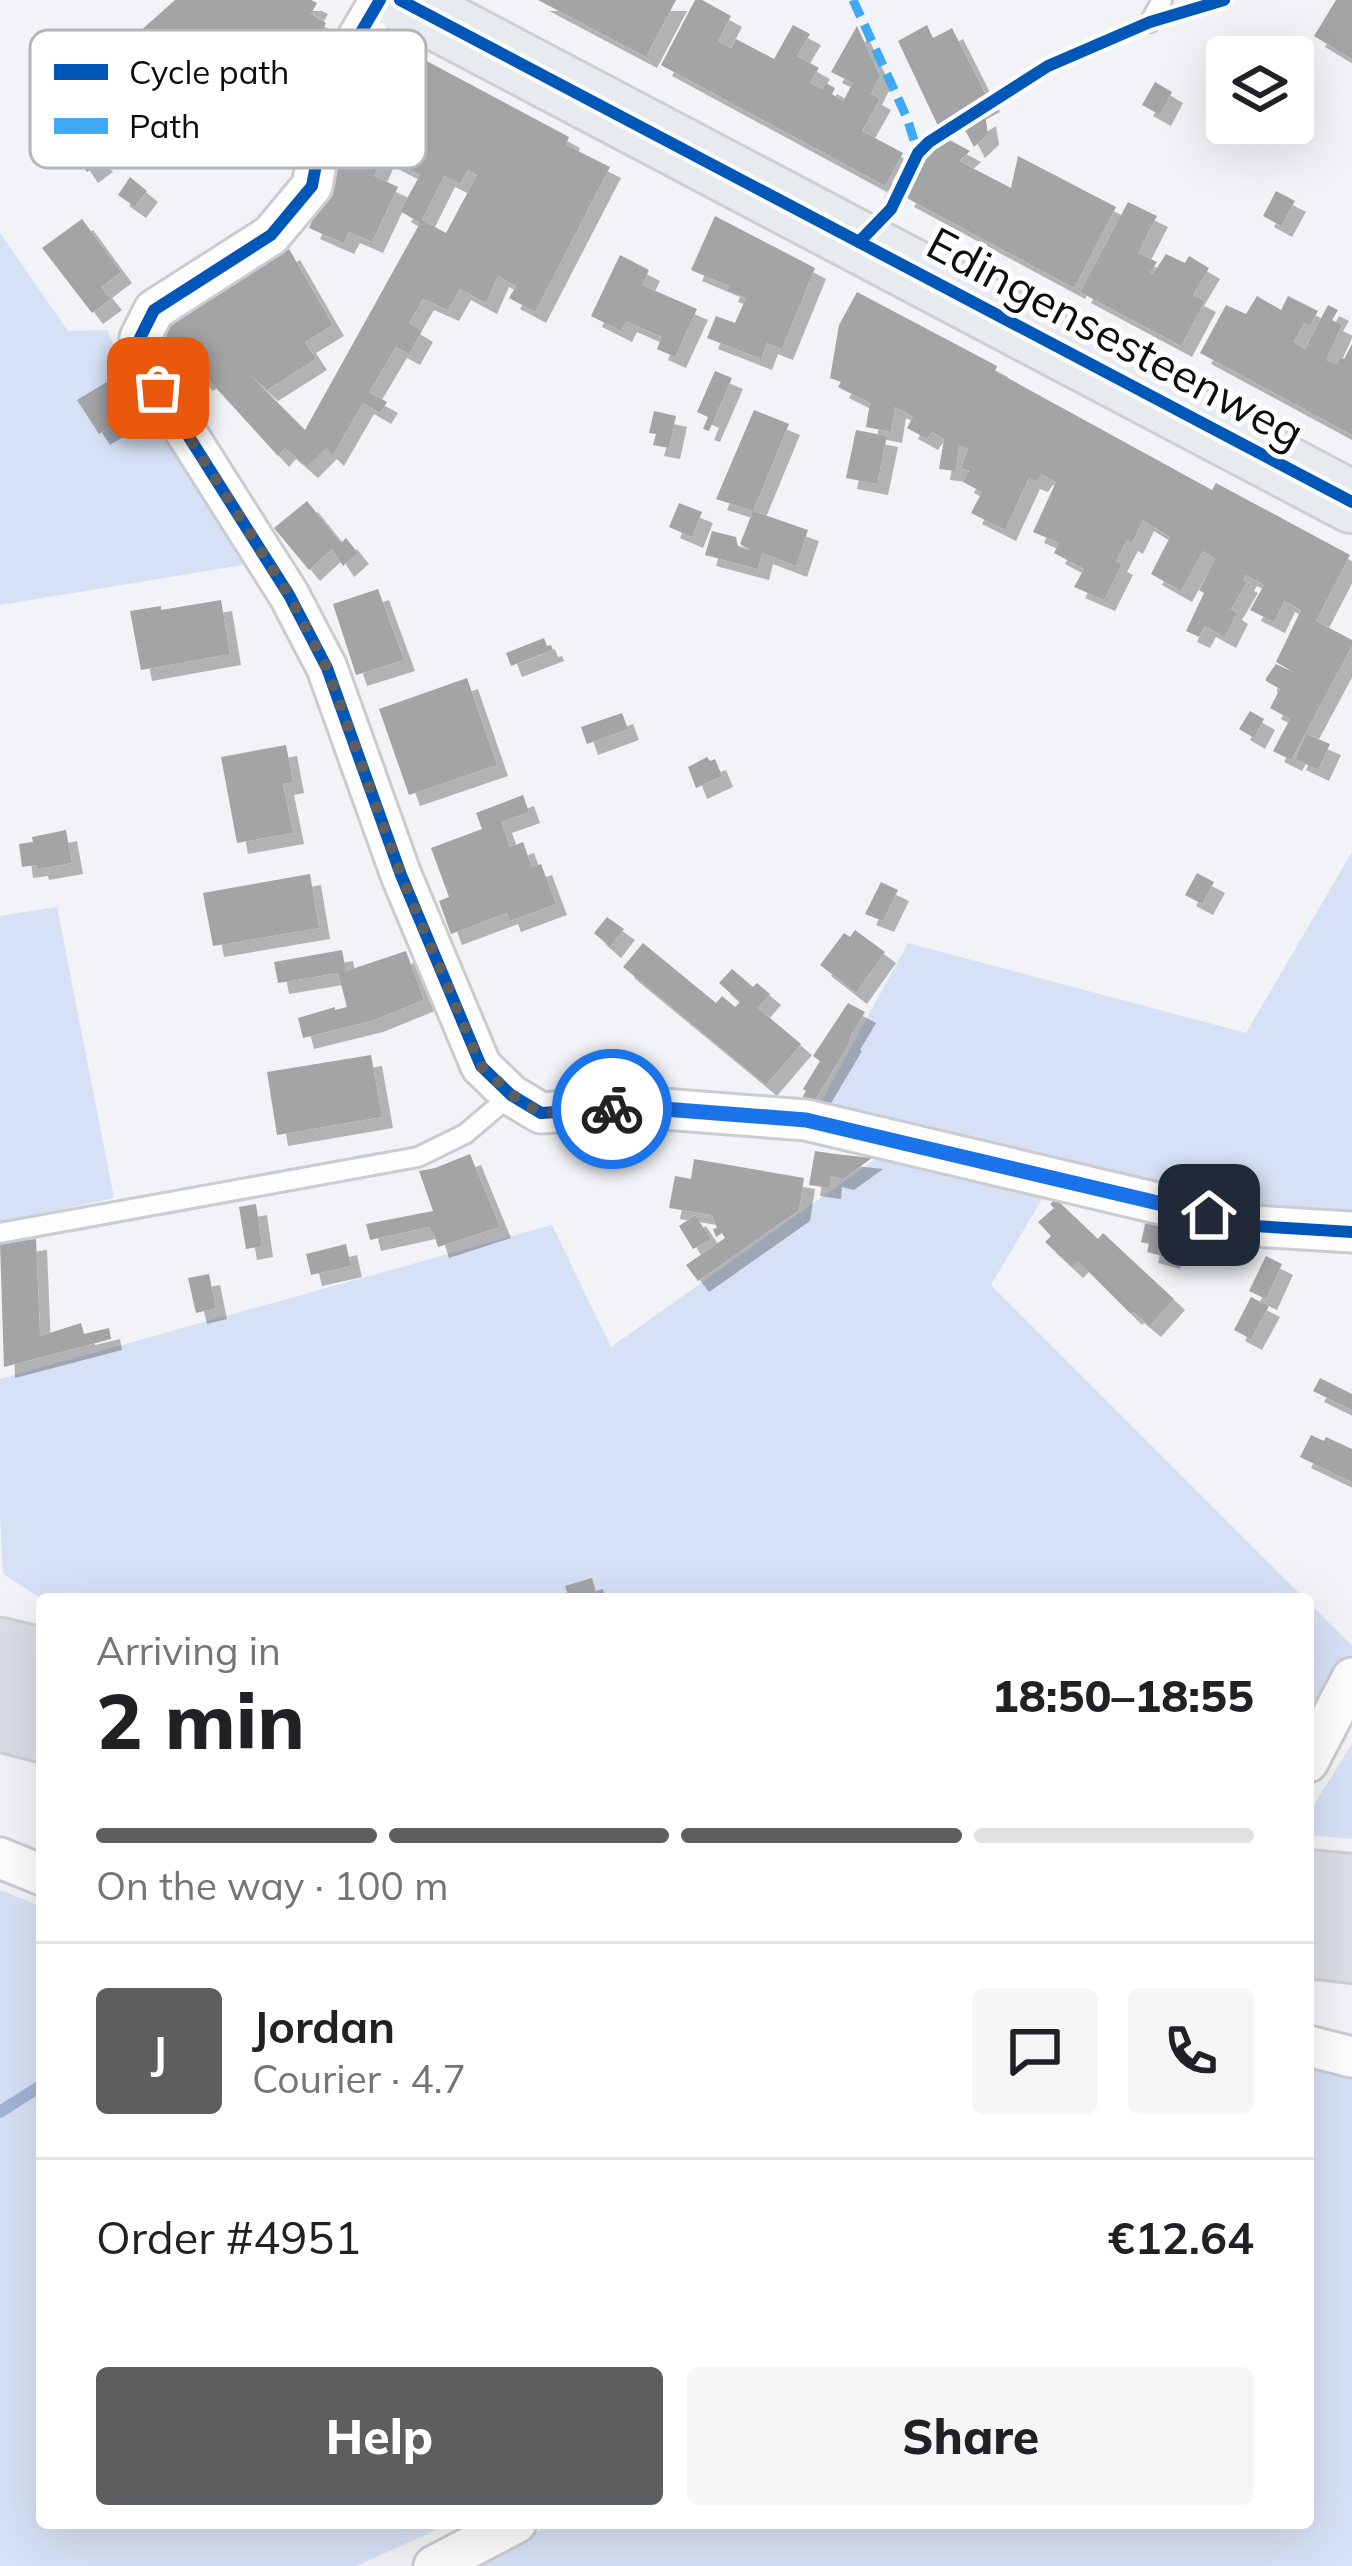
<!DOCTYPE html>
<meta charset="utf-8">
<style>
body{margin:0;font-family:Mulish,sans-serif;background:#f6f6f6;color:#202124;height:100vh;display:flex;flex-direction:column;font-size:45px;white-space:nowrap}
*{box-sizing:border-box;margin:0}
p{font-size:39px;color:#757577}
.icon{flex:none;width:66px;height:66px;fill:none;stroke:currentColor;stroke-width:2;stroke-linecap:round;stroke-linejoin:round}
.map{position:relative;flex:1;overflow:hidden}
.drawer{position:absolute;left:36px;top:1593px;width:1278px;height:936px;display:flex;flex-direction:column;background:#fff;border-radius:12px;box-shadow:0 12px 48px #0002}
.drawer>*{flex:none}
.controls{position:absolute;left:1206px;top:36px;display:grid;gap:24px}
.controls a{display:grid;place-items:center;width:108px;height:108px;border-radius:12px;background:#fff;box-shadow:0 12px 48px #0002;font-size:60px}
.pin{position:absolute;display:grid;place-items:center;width:102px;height:102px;color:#fff;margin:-51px;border-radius:24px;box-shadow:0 6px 18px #0006}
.courier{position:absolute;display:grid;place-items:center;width:120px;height:120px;margin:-60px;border:9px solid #1a73e8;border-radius:50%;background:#fff;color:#222;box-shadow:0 3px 15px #0007}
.head em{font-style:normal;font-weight:800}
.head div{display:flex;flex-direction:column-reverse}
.head{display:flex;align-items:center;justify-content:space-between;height:204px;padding:0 60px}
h1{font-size:78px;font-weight:800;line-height:90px}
.bar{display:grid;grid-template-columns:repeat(4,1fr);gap:18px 12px;align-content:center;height:144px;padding:0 60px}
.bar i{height:15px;border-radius:9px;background:#e0e0e0}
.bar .current{background:#5d5e60}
.bar p{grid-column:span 4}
.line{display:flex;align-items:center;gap:30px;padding:0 60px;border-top:3px solid #e0e0e0}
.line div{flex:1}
.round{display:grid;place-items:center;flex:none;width:126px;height:126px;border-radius:12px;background:#f6f6f6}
.button{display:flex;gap:24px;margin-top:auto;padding:24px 60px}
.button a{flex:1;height:138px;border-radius:12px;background:#5d5e60;color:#fff;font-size:48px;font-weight:800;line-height:138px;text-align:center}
.button a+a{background:#f6f6f6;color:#202124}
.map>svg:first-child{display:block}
.green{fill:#d7e1f5}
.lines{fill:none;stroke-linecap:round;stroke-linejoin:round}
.stream{stroke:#a1b3d4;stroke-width:12}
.building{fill:#a3a4a6;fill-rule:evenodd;filter:url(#shadow)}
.lane-casing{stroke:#cbcccf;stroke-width:24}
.street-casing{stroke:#cbcccf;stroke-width:45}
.primary-casing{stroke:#cfcfd1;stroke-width:66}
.highway-casing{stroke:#cfcfd1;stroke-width:72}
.path{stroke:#d8d9d9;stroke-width:8;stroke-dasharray:9 9;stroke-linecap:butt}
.lane{stroke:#fdfdfe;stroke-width:18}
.street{stroke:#fdfdfe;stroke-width:39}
.primary{stroke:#e7eaef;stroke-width:60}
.highway{stroke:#d9dee6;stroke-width:66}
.quiet{stroke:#3fa9f5;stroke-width:9;stroke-dasharray:18 9;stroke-linecap:butt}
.cycleway-casing{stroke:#fff;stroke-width:20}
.cycleway{stroke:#0057b8;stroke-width:12}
.done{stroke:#5d5e60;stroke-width:12;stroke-dasharray:0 21.6}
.route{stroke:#1a73e8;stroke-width:15}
.labels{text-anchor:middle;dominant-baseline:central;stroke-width:10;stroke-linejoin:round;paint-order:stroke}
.street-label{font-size:45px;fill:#0d0d0f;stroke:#fff}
.key{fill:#fff;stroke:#b6b6b7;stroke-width:3}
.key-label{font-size:33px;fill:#0d0d0f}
</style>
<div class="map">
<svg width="1352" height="2566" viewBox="0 0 1352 2566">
<defs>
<filter id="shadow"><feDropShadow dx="11" dy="11" stdDeviation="0" flood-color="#0004"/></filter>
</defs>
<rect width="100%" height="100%" fill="#f1f3f6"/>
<g class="green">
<polygon points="0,233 68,331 107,330 119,356 175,442 243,565 0,605"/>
<polygon points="1352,852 1352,1211 1189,1200 820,1104 908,943 1246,1033"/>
<polygon points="57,907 114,1198 0,1223 0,916"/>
<polygon points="877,1158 1048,1189 991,1285 1305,1599 42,1599 3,1574 0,1515 0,1379 552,1225 611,1347"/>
<polygon points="1308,1602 1352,1645 1352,1655 1308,1721"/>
<polygon points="1352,1744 1352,1839 1308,1835 1308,1814"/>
<polygon points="0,1890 42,1907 42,2523 431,2523 434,2531 356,2566 0,2566"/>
<polygon points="1308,2064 1352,2075 1352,2566 475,2566 553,2523 1308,2523"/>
</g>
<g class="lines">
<polyline class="stream" points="0,2112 42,2085"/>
</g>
<g class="building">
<polygon points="175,0 311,0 317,3 311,14 326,23 321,33 332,39 309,81 319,86 295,131 264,114 279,89 245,71 236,83 201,64 197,69 177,49 155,68 132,47 142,38 138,33"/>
<polygon points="538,0 676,0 646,57"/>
<polygon points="695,0 702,0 731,16 718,41 731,48 736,39 774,59 793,25 810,34 797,56 819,68 810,83 822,89 826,83 835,88 832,94 843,101 853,83 831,72 857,26 880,76 871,94 880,99 862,131 903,153 885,186 661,65"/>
<polygon points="1336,0 1352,0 1352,59 1314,36"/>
<polygon points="927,25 933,38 952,28 989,101 939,128 898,41"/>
<path d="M378 35 569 137 566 145 610 167 535 312 509 298 516 286 498 276 486 303 460 289 448 310 423 299 409 323 422 331 409 354 396 347 369 392 387 402 380 413 363 403 333 455 326 448 307 467 285 448 278 456 206 377 202 380 166 341 167 329 187 309 289 249 333 325 305 342 316 359 267 390 250 375 305 430 420 223 400 211 420 175 383 156 374 176 398 187 372 242 349 232 343 243 309 228 349 136 347 95ZM468 170 477 175 446 233 422 220 444 176 460 184Z"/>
<polygon points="1263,36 1276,42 1268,57 1253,57"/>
<polygon points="1155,82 1172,92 1160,115 1142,105"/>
<polygon points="985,115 988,134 974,147 964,128"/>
<polygon points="944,137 970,151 959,161 1011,188 1018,156 1116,207 1074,288 903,196 930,145"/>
<polygon points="78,138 89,153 93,150 102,161 87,172 69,145"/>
<polygon points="130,177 147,191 135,207 118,195"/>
<polygon points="1276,191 1295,201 1281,226 1263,216"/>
<polygon points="1128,202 1157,216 1138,253 1157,262 1150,273 1153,274 1166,254 1185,263 1189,256 1209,268 1193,295 1205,301 1181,346 1080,292"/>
<polygon points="715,216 815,268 782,349 767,343 761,359 707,338 716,316 735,323 746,298 727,291 729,286 691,270"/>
<polygon points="82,219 121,272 101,287 111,299 92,313 42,248"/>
<polygon points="620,255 649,270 642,285 697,309 675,357 657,349 662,337 626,321 621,331 591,316"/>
<polygon points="857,292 997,366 995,371 1212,490 1216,483 1350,555 1316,621 1352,640 1352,646 1291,760 1273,751 1290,719 1270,708 1280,689 1266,681 1266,678 1276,664 1295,673 1276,662 1301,610 1284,601 1274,622 1250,610 1264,585 1246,575 1243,580 1247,582 1231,609 1237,613 1225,637 1205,626 1199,637 1186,631 1204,593 1199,590 1215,559 1203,551 1181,591 1151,574 1170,537 1143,520 1132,543 1127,540 1116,561 1122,564 1104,600 1074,587 1084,569 1054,553 1059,543 1033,532 1056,482 1042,474 1037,481 1029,478 1005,530 971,513 982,492 963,482 969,471 961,468 968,449 959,445 956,471 939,469 944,439 932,432 927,439 907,428 913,417 895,407 891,432 866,427 870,403 838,387 841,382 830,378 839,325"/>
<polygon points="1257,296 1281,310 1288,296 1318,311 1310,326 1304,323 1294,342 1305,349 1328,305 1338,310 1332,320 1342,325 1326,360 1337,364 1340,357 1344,359 1352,344 1352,435 1200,353 1226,305 1246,314"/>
<polygon points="715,371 732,378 709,431 703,429 708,417 697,412"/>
<polygon points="112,379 133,413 99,434 77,400"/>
<polygon points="754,410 789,424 753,511 808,530 796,566 762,553 758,569 705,555 712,531 736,537 738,547 750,550 740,544 753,511 716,499"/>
<polygon points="654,411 676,416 669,448 653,445 656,434 649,433"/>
<polygon points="856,430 887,436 877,484 846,478"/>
<polygon points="307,501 341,543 346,538 358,553 343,566 332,549 309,570 274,528"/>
<polygon points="679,503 702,512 692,537 669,527"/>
<polygon points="378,589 404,660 356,675 333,604"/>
<polygon points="221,600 230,654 141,670 130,611 161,606 161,610"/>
<polygon points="544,638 547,646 551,645 553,650 511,666 506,653"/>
<polygon points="467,678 497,765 409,795 379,709"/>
<polygon points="1250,711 1264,719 1254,738 1239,729"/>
<polygon points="622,713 628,729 587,744 581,727"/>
<polygon points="1306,734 1330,744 1318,770 1295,759"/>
<polygon points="286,745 293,782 283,784 293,833 237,843 221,757"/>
<polygon points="707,757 710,761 715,759 722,776 696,788 688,767"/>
<polygon points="523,795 529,812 501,822 510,847 523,842 532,867 541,864 556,904 510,921 507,913 451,934 439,901 449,897 431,848 482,829 476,813"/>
<polygon points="66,830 72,863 38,869 37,865 22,867 19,844 33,842 32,837"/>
<polygon points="1197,873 1214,882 1202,904 1185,895"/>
<polygon points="310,874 319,928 213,946 203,893"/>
<polygon points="881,882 898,890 883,921 865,914"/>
<polygon points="607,917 624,929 610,947 594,933"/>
<polygon points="855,930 885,952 856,993 820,965 844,933 850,937"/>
<polygon points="643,943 716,1003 722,996 735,1007 740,1002 719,983 732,969 753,987 757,983 770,994 758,1008 801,1044 766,1085 623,967"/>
<polygon points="342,950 346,971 406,951 424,1000 372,1021 303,1038 298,1018 335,1007 335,1010 347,1007 338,973 278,983 274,962"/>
<polygon points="848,1003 865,1012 849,1039 851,1040 813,1104 802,1098 806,1091 803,1089 820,1061 813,1056"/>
<polygon points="371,1055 382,1117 277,1135 267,1072"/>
<polygon points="815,1151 835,1154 872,1158 843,1179 831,1176 830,1188 809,1185"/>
<polygon points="470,1154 500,1227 438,1247 433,1231 431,1231 429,1227 370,1240 366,1224 433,1211 419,1171 435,1168"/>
<polygon points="694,1159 804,1178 799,1210 698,1281 686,1265 725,1238 722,1233 716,1237 713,1229 717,1228 712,1215 669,1208 675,1176 691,1179"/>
<polygon points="1056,1199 1098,1239 1103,1233 1174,1299 1150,1326 1133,1312 1131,1314 1078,1261 1072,1267 1045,1242 1051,1236 1038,1222 1054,1208 1050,1204"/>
<polygon points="256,1204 262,1246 246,1249 239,1207"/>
<polygon points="695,1215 711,1239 693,1249 679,1226"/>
<polygon points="1146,1220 1176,1227 1169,1258 1147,1252 1149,1244 1141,1242"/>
<polygon points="36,1239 40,1336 81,1323 84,1334 109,1328 111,1339 4,1367 0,1243"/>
<polygon points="346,1244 351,1266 311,1275 306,1254"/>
<polygon points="1266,1256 1282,1264 1266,1299 1249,1291"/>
<polygon points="209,1274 216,1308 196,1313 188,1278"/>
<polygon points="1251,1297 1269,1306 1251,1339 1234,1330"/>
<polygon points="1320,1378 1352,1394 1352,1410 1313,1391"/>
<polygon points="1311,1435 1324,1441 1326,1437 1352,1449 1352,1482 1300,1457"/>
<polygon points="592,1578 598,1599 569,1599 565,1586"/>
</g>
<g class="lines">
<g class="lane-casing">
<g id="lane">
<polyline points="1150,22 1162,0"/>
<polyline points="0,1233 418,1157 465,1134 511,1095"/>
</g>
</g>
<g class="street-casing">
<g id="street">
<polyline points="380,0 357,39 326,111 312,186 271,235 154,310 140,338 158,388 289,595 327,668 401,875 481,1066 511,1095 541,1113 637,1107 806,1120 1254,1226 1352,1232"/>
<polyline points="1308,1762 1352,1678"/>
<polyline points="0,1858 42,1875"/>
<polyline points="1308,2046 1352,2057"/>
<polyline points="434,2566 516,2523"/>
</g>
</g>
<g class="primary-casing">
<polyline id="primary" points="400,0 1352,502"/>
</g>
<g class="highway-casing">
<g id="highway">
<polyline points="0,1652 42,1662"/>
<polyline points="0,1717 42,1728"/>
<polyline points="1308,1884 1352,1888"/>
<polyline points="1308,1944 1352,1949"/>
</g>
</g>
<polyline class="path" points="887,200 910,156 918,153"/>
<use href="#lane" class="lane"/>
<use href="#street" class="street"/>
<use href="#primary" class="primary"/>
<use href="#highway" class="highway"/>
<polyline class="quiet" points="853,0 907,118 918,153"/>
<g class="cycleway-casing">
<g id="cycleway">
<polyline points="380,0 357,39 326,111 312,186 271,235 154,310 140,338 158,388 289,595 327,668 401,875 481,1066 511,1095 541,1113 637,1107 806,1120 1254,1226 1352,1232"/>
<polyline points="400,0 1352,502"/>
<polyline points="859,242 891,209 918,153 929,142 1048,66 1150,22 1224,0"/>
</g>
</g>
<use href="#cycleway" class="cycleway"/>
</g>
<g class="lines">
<polyline class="done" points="158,388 289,595 327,668 401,875 481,1066 512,1095 541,1113 612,1109"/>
<polyline class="route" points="612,1109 638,1107 806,1120 1209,1215"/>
</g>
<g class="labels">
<g class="street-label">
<text transform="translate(1116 337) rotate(28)">Edingensesteenweg</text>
</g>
</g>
<rect x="30" y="30" width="396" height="138" rx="18" class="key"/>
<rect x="54" y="64" width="54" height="16" fill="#0057b8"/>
<rect x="54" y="118" width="54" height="16" fill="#3fa9f5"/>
<g class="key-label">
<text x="129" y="84">Cycle path</text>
<text x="129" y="138">Path</text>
</g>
</svg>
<div class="controls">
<a><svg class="icon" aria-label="layers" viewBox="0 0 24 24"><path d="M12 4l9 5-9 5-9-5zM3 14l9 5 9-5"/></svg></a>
</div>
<div class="pin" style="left:158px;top:388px;background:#ea580c"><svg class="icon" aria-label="bag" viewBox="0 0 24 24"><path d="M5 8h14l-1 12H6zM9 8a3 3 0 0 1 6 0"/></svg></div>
<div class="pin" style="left:1209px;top:1215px;background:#1f2937"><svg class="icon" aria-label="home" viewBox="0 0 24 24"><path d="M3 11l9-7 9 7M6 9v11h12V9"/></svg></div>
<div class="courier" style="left:612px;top:1109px"><svg class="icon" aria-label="bike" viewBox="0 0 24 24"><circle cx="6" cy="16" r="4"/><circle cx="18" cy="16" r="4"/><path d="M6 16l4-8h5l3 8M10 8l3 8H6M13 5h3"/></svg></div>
<section class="drawer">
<div class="head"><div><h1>2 min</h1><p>Arriving in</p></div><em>18:50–18:55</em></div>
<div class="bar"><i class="current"></i><i class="current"></i><i class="current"></i><i></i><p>On the way · 100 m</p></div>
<div class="line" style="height:216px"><b class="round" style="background:#5d5e60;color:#fff">J</b><div><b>Jordan</b><p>Courier · 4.7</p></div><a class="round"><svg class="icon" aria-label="chat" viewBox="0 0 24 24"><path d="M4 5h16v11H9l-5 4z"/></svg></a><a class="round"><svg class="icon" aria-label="phone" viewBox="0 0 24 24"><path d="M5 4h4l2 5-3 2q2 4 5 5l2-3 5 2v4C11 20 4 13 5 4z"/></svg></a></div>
<div class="line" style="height:156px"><div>Order #4951</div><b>€12.64</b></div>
<div class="button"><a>Help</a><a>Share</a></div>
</section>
</div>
